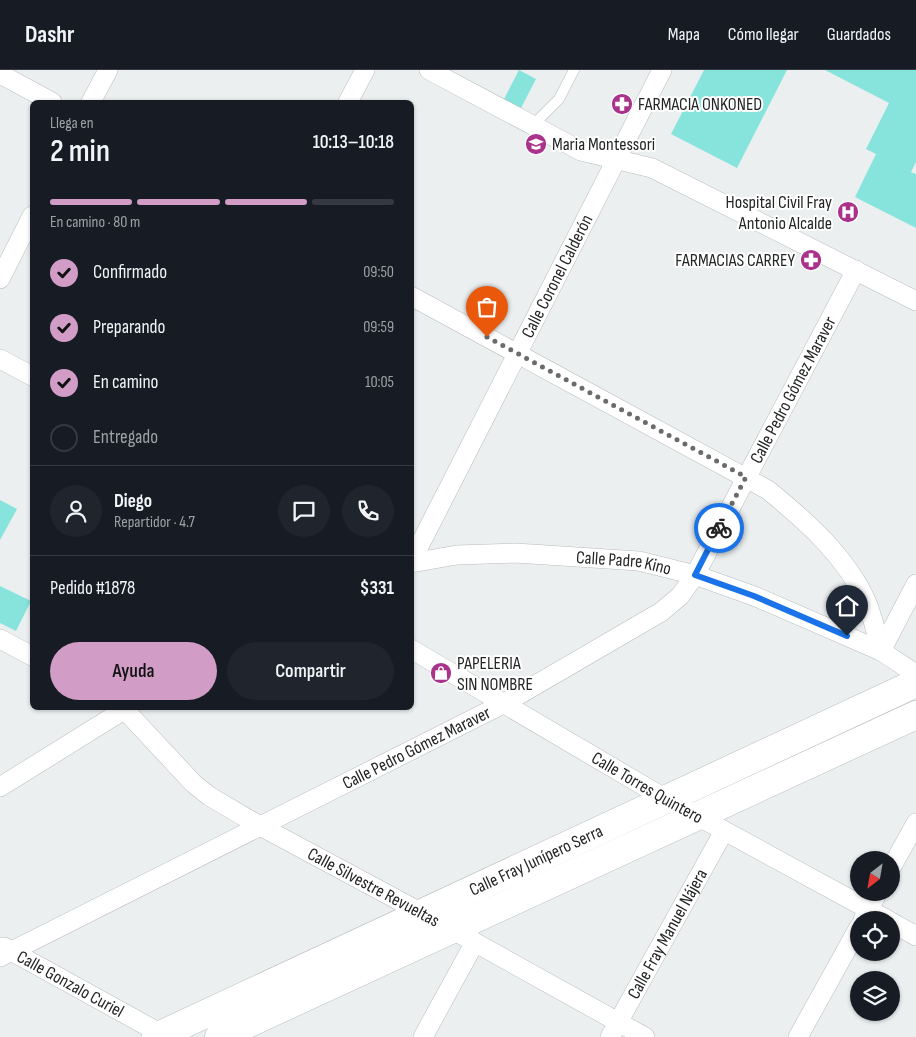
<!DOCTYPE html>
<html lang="es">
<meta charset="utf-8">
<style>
body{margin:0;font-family:"Sofia Sans Condensed",sans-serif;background:#20242c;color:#f1f3f6;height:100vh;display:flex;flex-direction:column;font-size:19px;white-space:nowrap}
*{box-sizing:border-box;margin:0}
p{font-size:16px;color:#9ea1a6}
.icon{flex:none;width:28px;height:28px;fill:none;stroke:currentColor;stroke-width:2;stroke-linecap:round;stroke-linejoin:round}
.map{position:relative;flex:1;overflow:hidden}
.sheet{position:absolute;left:30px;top:30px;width:384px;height:610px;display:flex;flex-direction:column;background:#171b24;border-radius:8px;box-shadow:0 1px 4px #0004}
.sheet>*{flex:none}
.needle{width:32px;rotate:211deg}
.controls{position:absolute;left:850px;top:781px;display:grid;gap:10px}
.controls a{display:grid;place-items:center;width:50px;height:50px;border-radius:50%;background:#171b24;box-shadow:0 1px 4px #0004;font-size:25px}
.pin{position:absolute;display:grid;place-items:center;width:42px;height:42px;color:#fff;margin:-51px -21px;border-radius:50% 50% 50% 0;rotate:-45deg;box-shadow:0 0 5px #0007}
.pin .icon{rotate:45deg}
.courier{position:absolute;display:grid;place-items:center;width:50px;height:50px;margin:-25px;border:4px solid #1a73e8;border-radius:50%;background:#fff;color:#222;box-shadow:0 1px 6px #0007}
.overview em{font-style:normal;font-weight:600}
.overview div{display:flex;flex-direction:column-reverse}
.overview{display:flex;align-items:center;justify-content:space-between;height:85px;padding:0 20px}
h1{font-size:32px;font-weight:600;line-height:38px}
.bar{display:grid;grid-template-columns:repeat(4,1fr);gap:8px 5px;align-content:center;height:60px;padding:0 20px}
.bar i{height:6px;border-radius:4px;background:#363941}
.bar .current{background:#d19dc6}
.bar p{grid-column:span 4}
.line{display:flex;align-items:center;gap:12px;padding:0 20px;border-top:1px solid #363941}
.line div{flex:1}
.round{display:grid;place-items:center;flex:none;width:52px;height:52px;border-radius:26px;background:#20242c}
ol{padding:0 20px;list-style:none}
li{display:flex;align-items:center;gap:15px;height:55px}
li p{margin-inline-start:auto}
li .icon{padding:5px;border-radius:50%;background:#d19dc6;color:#111;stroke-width:4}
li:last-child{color:#9ea1a6}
li i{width:28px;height:28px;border:2px solid #363941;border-radius:50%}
.button{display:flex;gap:10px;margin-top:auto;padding:10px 20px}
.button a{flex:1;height:58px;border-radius:30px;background:#d19dc6;color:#111;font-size:20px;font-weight:600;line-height:58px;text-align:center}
.button a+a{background:#20242c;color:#f1f3f6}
header{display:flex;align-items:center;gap:30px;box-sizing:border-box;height:70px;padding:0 25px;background:#171b24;border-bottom:1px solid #363941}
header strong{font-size:24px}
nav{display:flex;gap:28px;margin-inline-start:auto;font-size:18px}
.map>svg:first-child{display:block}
.building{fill:#86e4dd}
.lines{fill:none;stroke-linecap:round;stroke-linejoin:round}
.lane-casing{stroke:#b9bdbd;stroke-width:11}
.street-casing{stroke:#b9bdbd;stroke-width:20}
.secondary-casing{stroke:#b9bdbd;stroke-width:29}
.lane{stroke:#fff;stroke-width:10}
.street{stroke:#fff;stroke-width:19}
.secondary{stroke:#fff;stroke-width:28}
.done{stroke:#6a6c6c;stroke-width:5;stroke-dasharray:0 9}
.route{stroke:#1a73e8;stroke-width:6}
.labels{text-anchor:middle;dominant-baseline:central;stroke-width:4;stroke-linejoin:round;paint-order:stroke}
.poi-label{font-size:18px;fill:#242625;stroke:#fff;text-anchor:start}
.street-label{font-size:18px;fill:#242625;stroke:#fff}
</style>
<header>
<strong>Dashr</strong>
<nav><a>Mapa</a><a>Cómo llegar</a><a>Guardados</a></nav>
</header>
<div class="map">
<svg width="916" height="967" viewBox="0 0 916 967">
<rect width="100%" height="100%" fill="#ebefef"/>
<g class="building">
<polygon points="519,0 536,9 520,40 503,31"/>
<polygon points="704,0 787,0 737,98 671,64"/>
<polygon points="825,0 916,0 916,92 911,102 916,104 916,158 855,127 876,84 866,79 889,33"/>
<polygon points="0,430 17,439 0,470"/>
<polygon points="0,516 31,531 16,561 0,553"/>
</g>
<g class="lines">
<g class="lane-casing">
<polyline id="lane" points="535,57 538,50 559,29 574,0"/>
</g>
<g class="street-casing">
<g id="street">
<polyline points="429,0 581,81 652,98 916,231"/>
<polyline points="0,4 52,32"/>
<polyline points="91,32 108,0"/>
<polyline points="348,32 365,0"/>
<polyline points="0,209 32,146"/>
<path d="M411 226 768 420C806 451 847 487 867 533 873 548 877 565 881 581"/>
<polyline points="0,289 32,306"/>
<path id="s1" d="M411 492 662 0"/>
<path id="s2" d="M411 493 457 485 515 483 639 491 695 505 754 526 881 581 916 604"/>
<polyline points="0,569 32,586"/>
<path id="s3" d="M411 579 666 729 888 850"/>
<polyline points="881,581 916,514"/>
<path id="s4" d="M124 639 193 713 209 726 260 756 422 843 645 967"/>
<polyline points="0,717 127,638"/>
<polyline points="891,798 916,753"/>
<polyline points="863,850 878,822"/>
<polyline points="891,852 916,866"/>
<path id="s5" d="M4 877 167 967"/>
<path id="s6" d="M0 887 503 634 661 542 680 526 695 505 856 200"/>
<polyline points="423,967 475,872"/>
<path id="s7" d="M610 967 724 761"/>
<polyline points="798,967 859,857"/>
</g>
</g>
<g class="secondary-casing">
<g id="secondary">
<path id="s8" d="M156 967 916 613"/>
<polyline points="219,967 916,645"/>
</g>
</g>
<use href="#lane" class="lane"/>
<use href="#street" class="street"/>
<use href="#secondary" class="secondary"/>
</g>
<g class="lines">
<polyline class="done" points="487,267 746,407 719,458"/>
<polyline class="route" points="719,458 695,505 754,526 847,566"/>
</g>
<defs>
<g id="pharmacy-disc" transform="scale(1.125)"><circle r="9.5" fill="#a9338b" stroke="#fff"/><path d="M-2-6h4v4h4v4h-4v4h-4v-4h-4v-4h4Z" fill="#fff"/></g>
<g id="school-disc" transform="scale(1.125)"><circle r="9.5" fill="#a9338b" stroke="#fff"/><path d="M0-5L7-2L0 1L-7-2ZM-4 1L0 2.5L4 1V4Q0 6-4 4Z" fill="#fff"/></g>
<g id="hospital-disc" transform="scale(1.125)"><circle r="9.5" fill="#a9338b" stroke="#fff"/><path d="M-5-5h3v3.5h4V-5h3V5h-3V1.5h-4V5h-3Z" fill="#fff"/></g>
<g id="shop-disc" transform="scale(1.125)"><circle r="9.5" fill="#a9338b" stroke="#fff"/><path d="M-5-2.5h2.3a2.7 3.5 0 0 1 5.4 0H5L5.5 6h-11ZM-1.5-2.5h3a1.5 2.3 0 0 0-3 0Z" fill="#fff"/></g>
</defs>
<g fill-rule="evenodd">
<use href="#pharmacy-disc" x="622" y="34"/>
<use href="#school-disc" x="536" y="74"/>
<use href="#hospital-disc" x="848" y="142"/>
<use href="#pharmacy-disc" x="811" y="190"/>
<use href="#shop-disc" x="441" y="603"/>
</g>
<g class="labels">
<g class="poi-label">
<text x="638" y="34">FARMACIA ONKONED</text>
<text x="552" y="74">Maria Montessori</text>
<text x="832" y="132" text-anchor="end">Hospital Civil Fray<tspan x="832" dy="21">Antonio Alcalde</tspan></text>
<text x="795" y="190" text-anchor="end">FARMACIAS CARREY</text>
<text x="457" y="593">PAPELERIA<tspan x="457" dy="21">SIN NOMBRE</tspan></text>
</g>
<g class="street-label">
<text stroke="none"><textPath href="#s1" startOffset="321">Calle Coronel Calderón</textPath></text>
<text stroke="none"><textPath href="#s6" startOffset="1006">Calle Pedro Gómez Maraver</textPath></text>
<text stroke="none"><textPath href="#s2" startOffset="214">Calle Padre Kino</textPath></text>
<text stroke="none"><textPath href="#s6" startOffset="466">Calle Pedro Gómez Maraver</textPath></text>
<text stroke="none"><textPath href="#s3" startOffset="274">Calle Torres Quintero</textPath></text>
<text stroke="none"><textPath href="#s8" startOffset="419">Calle Fray Junípero Serra</textPath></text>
<text stroke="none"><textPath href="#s4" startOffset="310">Calle Silvestre Revueltas</textPath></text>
<text stroke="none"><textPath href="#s7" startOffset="118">Calle Fray Manuel Nájera</textPath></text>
<text stroke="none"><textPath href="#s5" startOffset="76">Calle Gonzalo Curiel</textPath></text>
</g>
</g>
</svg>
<div class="controls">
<a><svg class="needle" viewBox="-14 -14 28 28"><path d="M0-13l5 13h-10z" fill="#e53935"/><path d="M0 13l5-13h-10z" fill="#9ea1a6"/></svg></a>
<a><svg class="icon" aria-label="locate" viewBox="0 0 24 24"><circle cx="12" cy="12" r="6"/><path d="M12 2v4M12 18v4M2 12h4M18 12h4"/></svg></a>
<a><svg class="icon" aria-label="layers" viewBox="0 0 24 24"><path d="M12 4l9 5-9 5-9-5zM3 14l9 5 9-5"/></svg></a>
</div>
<div class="pin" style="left:487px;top:267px;background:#ea580c"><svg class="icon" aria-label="bag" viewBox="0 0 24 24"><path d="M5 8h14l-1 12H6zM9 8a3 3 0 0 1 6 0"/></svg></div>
<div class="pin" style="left:847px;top:566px;background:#1f2937"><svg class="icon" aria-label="home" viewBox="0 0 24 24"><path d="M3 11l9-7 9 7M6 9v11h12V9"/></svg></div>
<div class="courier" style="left:719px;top:458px"><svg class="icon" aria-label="bike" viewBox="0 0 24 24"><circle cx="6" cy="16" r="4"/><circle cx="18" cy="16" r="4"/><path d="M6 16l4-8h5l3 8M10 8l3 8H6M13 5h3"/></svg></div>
<section class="sheet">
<div class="overview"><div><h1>2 min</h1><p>Llega en</p></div><em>10:13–10:18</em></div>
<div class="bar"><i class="current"></i><i class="current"></i><i class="current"></i><i></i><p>En camino · 80 m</p></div>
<ol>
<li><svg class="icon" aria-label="check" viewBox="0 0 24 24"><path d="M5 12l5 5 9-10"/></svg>Confirmado<p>09:50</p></li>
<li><svg class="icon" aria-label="check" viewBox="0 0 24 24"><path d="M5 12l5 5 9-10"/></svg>Preparando<p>09:59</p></li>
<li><svg class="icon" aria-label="check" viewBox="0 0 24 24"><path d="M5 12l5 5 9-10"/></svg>En camino<p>10:05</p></li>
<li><i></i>Entregado</li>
</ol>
<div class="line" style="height:90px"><a class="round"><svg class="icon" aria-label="person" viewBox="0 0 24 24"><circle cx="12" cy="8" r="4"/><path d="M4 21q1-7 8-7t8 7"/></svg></a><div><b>Diego</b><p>Repartidor · 4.7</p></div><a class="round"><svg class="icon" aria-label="chat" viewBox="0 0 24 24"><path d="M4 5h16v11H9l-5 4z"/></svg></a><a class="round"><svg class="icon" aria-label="phone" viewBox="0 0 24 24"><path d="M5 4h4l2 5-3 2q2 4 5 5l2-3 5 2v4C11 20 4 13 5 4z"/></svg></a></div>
<div class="line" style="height:65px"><div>Pedido #1878</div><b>$331</b></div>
<div class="button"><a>Ayuda</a><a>Compartir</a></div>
</section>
</div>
